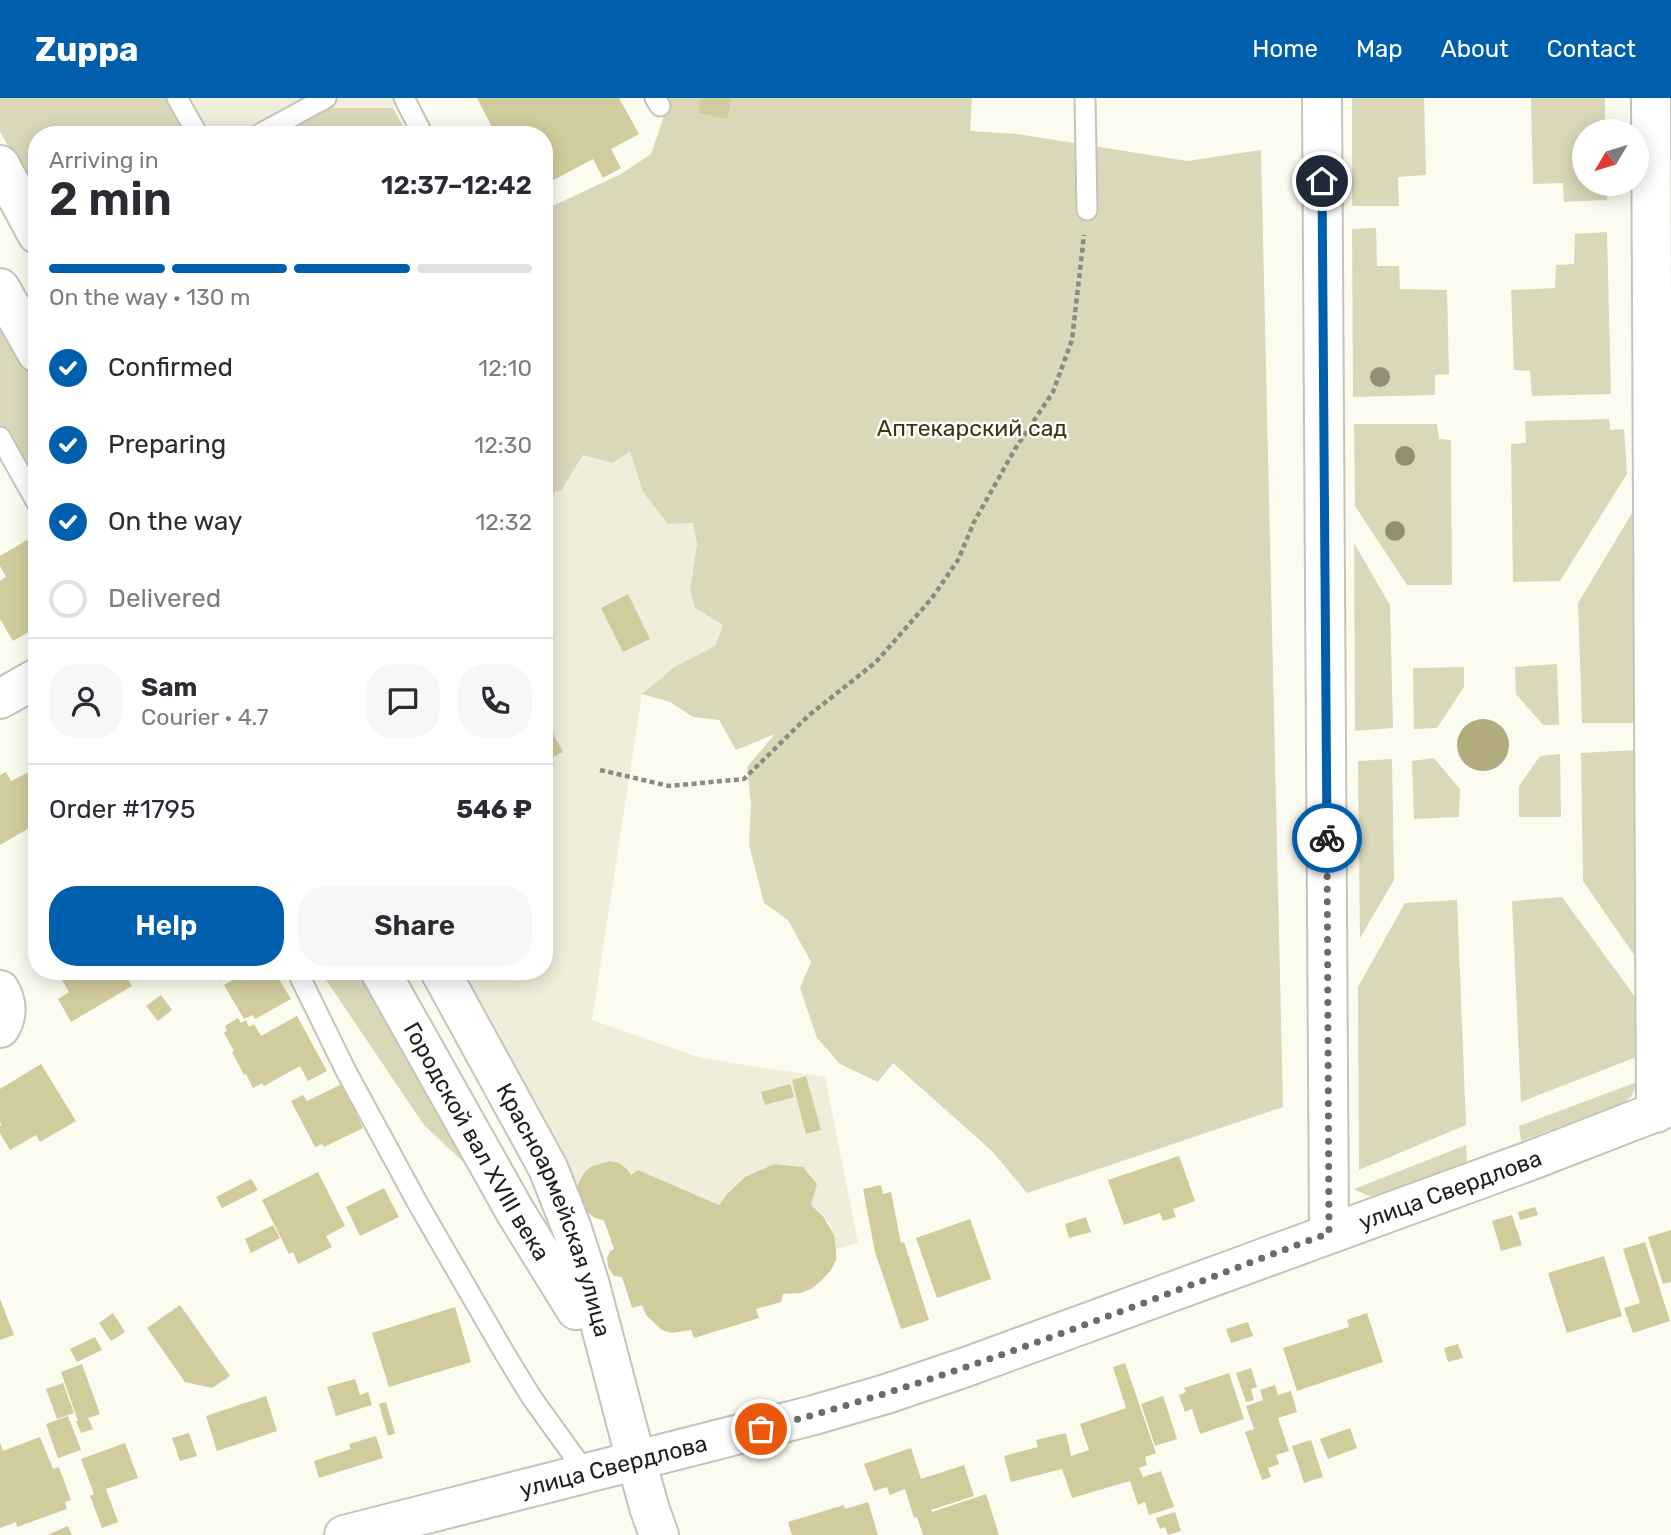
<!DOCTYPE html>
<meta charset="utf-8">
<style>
body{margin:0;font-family:Rubik,sans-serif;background:#f7f7f7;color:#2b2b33;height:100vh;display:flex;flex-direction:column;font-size:26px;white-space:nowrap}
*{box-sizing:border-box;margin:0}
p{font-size:23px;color:#7c7c81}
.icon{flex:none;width:38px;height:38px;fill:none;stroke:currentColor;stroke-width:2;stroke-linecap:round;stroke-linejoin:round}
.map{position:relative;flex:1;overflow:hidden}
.details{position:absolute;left:28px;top:28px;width:525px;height:854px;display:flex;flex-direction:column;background:#fff;border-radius:28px;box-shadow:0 4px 18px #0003}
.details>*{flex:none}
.needle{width:46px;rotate:232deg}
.fabs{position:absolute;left:1572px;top:21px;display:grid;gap:14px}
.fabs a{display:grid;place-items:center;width:77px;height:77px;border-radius:50%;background:#fff;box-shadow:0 4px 18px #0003;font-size:35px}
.pin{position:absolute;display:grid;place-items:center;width:60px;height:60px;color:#fff;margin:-30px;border:4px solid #fff;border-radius:50%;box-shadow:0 2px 7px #0007}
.courier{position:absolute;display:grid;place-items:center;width:70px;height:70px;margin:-35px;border:5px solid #005fac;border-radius:50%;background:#fff;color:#222;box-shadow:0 2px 9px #0007}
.overview em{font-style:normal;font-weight:600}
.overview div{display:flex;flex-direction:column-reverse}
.overview{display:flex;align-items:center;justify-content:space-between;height:119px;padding:0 21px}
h1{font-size:46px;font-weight:600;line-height:52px}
.bar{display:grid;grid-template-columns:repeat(4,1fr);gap:10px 7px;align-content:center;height:84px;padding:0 21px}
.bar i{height:9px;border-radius:5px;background:#e1e1e2}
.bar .active{background:#005fac}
.bar p{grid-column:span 4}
.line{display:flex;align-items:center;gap:18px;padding:0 21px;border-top:2px solid #e1e1e2}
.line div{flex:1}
.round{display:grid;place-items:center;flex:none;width:74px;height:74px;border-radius:28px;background:#f7f7f7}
ol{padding:0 21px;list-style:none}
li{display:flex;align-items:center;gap:21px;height:77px}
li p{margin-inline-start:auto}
li .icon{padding:7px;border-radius:50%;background:#005fac;color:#fff;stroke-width:4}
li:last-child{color:#7c7c81}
li i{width:38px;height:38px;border:4px solid #e1e1e2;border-radius:50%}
.button{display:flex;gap:14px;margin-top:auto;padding:14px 21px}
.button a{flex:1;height:80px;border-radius:28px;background:#005fac;color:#fff;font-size:28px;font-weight:600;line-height:80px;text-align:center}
.button a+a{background:#f7f7f7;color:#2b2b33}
header{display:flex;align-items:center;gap:42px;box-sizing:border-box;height:98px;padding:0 35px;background:#005fac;color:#fff}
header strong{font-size:33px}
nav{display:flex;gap:38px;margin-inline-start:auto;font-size:24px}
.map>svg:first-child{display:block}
.built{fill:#f0eedb}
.green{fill:#dbd8ba}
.water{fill:#b1ab7e}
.building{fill:#d1cc9d}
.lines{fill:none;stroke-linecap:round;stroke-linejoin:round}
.lane-casing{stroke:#c5c4b9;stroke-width:23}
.street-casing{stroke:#c5c4b9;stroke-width:42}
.path{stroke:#8c8b83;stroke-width:4.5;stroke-dasharray:5 3.5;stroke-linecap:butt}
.lane{stroke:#fff;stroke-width:19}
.street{stroke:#fff;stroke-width:38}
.tree{fill:#918e74}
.done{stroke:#6c6c65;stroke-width:7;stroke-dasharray:0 12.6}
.route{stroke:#005fac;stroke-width:9}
.labels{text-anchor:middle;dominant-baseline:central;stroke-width:5;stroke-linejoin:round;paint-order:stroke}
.park-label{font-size:23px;fill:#3a3510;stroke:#fff}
.street-label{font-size:23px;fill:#1f1f1b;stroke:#fff}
</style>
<header>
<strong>Zuppa</strong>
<nav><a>Home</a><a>Map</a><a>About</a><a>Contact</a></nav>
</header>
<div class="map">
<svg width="1671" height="1437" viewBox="0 0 1671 1437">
<rect width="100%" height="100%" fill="#fcfbef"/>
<g class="built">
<polygon points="0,0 394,0 393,10 408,37 37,37 0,33"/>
<polygon points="630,354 643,394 693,425 697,446 690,494 695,510 724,527 715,548 674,569 642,596 592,922 701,960 825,979 858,1145 836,1151 834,1137 829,1125 823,1117 811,1107 817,1086 803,1069 774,1066 745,1079 728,1095 719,1107 638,1072 631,1077 627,1071 619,1065 609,1063 590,1069 584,1076 578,1086 572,1079 463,873 544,873 544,395 561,393 583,357 612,365"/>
</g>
<g class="green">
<polygon points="0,0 166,0 177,15 181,37 37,37 37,100 29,89 0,33"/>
<polygon points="659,0 972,0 970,33 1018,36 1187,63 1261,52 1283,1009 1027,1095 992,1053 893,965 878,984 840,966 817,940 800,890 811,864 788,822 764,805 749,747 751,707 747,669 775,636 736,652 719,622 693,619 670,604 642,596 674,569 715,548 723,527 695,510 690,493 697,446 693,425 668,426 643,394 630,354 612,365 583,357 561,393 544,395 544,309 547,306 544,305 544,112 621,76 651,56 665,15"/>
<polygon points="1352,0 1424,0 1426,77 1398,79 1399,108 1352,108"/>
<polygon points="1531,0 1605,0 1605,33 1584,33 1584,86 1606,86 1607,102 1564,104 1563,85 1533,86"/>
<polygon points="330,10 393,10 408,37 284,37"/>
<polygon points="1376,130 1377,168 1399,168 1400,191 1447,192 1449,276 1435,277 1435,297 1353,299 1352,131"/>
<polygon points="1607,134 1611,296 1532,298 1530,273 1514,272 1511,192 1555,190 1556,167 1574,166 1575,136"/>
<polygon points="0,223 37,289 37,393 0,327"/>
<polygon points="1609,321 1610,332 1624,331 1627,376 1560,483 1513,484 1511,346 1526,345 1525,323"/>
<polygon points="1354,326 1437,326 1439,341 1451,342 1452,487 1407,487 1355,408"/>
<polygon points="1632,415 1636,625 1582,625 1578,505"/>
<polygon points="1354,445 1390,507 1393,630 1355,633"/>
<polygon points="1557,566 1559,627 1543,627 1516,596 1515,569"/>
<polygon points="1464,569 1464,589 1437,630 1414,631 1413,570"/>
<polygon points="1634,652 1637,861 1583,783 1581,655"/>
<polygon points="1560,656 1561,719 1519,719 1519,688 1540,658"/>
<polygon points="1434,660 1460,691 1459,719 1414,721 1412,663"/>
<polygon points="1392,661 1394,782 1360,840 1358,663"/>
<polygon points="1562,799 1639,904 1639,958 1521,1004 1512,803"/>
<polygon points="1457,802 1466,1027 1359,1072 1358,889 1405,805"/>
<polygon points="320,873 362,873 474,1074 424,1027"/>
<polygon points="1637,984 1632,998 1623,1005 1521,1043 1519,1028"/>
<polygon points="1466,1047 1467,1064 1378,1099 1366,1097 1354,1091"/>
</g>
<circle class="water" cx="1483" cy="647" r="26"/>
<g class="building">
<polygon points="477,0 619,0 639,36 611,51 621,70 603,80 593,61 544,87 544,37 496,37"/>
<polygon points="701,0 732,0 727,21 698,15"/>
<polygon points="27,442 37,459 37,529 13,543 0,521 0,483 6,479 0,468 0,458"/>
<polygon points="628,496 650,541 623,554 601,510"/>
<polygon points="544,619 563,654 544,663"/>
<polygon points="31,673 37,682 37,707 28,712 36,726 0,747 0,677 6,674 11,683"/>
<polygon points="57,873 123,873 132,888 71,924 58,901 69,894"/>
<polygon points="215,873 274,873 291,901 255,921 253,917 244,921 224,887 233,882 230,877 220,883"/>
<polygon points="161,897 172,912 158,923 146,908"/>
<polygon points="297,918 327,973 308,983 300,968 264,988 262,985 253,990 246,976 244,977 232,954 234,953 224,935 227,933 225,928 238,920 241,925 246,922 249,929 254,926 261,938"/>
<polygon points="41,966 76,1023 40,1044 36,1037 10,1052 0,1035 0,1028 2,1027 0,1024 0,991"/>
<polygon points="806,978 821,1032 806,1036 792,982"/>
<polygon points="342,986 363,1030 324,1049 322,1046 315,1049 291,1003 303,997 307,1003"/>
<polygon points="790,986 794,999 765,1007 761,994"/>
<polygon points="1179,1058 1195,1103 1173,1111 1176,1119 1163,1123 1160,1115 1124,1127 1108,1082"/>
<polygon points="609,1063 619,1065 627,1071 631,1077 638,1072 719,1107 728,1095 745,1079 774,1066 803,1069 817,1086 811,1107 823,1118 834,1137 836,1151 836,1162 831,1172 822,1182 811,1191 800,1195 783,1196 781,1204 756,1211 759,1220 694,1240 691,1232 672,1235 662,1232 646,1217 642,1207 632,1210 622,1179 614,1178 608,1169 607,1160 610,1153 614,1151 604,1122 595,1120 583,1111 577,1094 578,1086 584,1075 590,1069"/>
<polygon points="318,1074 345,1128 326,1138 332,1149 298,1166 293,1154 289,1156 262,1102"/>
<polygon points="251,1081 258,1092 222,1110 216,1099"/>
<polygon points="881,1087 883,1096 891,1094 901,1145 904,1144 929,1222 901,1231 875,1154 863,1091"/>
<polygon points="384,1090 399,1119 360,1138 346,1109"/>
<polygon points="1535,1109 1538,1117 1520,1122 1518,1114"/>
<polygon points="1512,1117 1522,1147 1501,1153 1492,1123"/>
<polygon points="1086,1119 1091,1134 1069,1140 1065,1126"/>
<polygon points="970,1121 991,1181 937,1200 916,1140"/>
<polygon points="273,1127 280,1140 251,1155 245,1141"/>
<polygon points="1671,1132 1671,1184 1663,1186 1648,1139"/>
<polygon points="1645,1144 1670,1223 1633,1235 1624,1210 1640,1205 1623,1151"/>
<polygon points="1604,1158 1622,1218 1567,1235 1548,1175"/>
<polygon points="0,1201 14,1237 0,1242"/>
<polygon points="180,1207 230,1278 212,1290 185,1284 147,1230"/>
<polygon points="455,1209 471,1264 389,1289 372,1235"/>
<polygon points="113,1215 125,1234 111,1243 99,1225"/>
<polygon points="1367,1215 1383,1264 1297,1293 1283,1250 1349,1229 1347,1222"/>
<polygon points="1248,1224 1253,1238 1231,1245 1226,1231"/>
<polygon points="95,1239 102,1252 77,1264 70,1251"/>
<polygon points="1458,1246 1463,1260 1448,1264 1444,1250"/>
<polygon points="1125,1265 1156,1355 1145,1359 1147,1367 1139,1370 1143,1379 1161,1373 1174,1409 1149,1417 1145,1404 1138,1407 1130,1383 1072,1400 1062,1371 1011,1384 1004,1358 1038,1349 1036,1342 1066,1335 1071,1358 1089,1352 1080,1326 1126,1310 1113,1269"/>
<polygon points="82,1266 100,1316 88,1320 93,1331 81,1335 76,1323 78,1323 61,1274"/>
<polygon points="1251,1270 1257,1289 1251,1291 1254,1302 1246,1304 1236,1275"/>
<polygon points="1229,1275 1244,1321 1200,1336 1192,1311 1185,1314 1179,1297 1186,1294 1184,1290"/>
<polygon points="355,1281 360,1297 368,1294 372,1307 336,1318 327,1289"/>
<polygon points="63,1285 74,1315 57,1321 46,1291"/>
<polygon points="1275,1287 1278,1297 1291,1293 1297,1314 1278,1320 1289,1353 1276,1357 1279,1366 1268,1370 1271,1379 1262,1382 1245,1334 1254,1331 1246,1308 1263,1302 1260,1292"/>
<polygon points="266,1298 277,1333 217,1353 206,1318"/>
<polygon points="1163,1298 1177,1341 1155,1348 1141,1306"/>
<polygon points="386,1304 395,1335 388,1338 379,1306"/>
<polygon points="68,1318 81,1352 58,1360 46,1326"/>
<polygon points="1350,1330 1357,1350 1328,1361 1320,1341"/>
<polygon points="189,1335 197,1358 180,1363 172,1340"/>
<polygon points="376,1338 383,1360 319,1380 314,1363 351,1351 349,1346"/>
<polygon points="40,1339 53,1371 59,1369 71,1402 65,1404 67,1411 17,1429 16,1424 0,1430 0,1345 3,1353"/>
<polygon points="1311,1342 1323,1379 1304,1385 1292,1348"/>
<polygon points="125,1345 138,1380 106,1391 118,1424 102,1430 90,1398 94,1396 81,1361"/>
<polygon points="911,1350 921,1381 964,1367 974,1398 931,1412 932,1414 986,1396 999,1437 923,1437 917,1419 914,1420 905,1391 890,1397 887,1389 874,1393 864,1366"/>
<polygon points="868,1404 878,1437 792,1437 788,1424 844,1407 845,1411"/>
<polygon points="1175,1414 1181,1433 1168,1437 1165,1429 1160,1431 1156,1420"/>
<polygon points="68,1428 72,1437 47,1437"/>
</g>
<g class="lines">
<g class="lane-casing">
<g id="lane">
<polyline points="177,0 198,37"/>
<polyline points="404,0 423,37"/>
<polyline points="655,0 660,8"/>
<polyline points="1085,0 1087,112"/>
<polyline points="258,37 326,0"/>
<polyline points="0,339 37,405"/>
<polyline points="297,873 346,973 417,1104 505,1256 532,1300 586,1375"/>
</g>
</g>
<g class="street-casing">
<g id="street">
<polyline points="1322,0 1329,1135"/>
<polyline points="1651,0 1656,1015"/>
<polyline points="0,67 37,136"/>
<polyline points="0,190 37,255"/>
<polyline points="0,601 37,580"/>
<path id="s1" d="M380 873 516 1115 576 1212"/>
<path id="s2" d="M440 873 548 1070 572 1131 590 1187 636 1362 650 1412 659 1437"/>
<path d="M0 892C7 904 8 918 0 930"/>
<path id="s3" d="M344 1437 814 1317 886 1296 966 1269 1532 1062 1671 1008"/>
</g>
</g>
<polyline class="path" points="600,672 669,688 744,681 808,618 876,564 932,500 958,462 974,424 1015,351 1053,294 1072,242 1084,137"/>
<use href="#lane" class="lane"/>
<use href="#street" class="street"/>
</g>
<g class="tree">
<circle cx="1380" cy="279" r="10"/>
<circle cx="1405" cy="358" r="10"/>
<circle cx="1395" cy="433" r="10"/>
</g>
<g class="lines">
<path class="done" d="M761 1331C955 1281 1141 1205 1329 1135L1327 740"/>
<polyline class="route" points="1322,83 1327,740"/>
</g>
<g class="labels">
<g class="park-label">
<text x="972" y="330">Аптекарский сад</text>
</g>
<g class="street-label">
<text stroke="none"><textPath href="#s1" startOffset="196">Городской вал XVIII века</textPath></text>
<text stroke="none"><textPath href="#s3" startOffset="1160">улица Свердлова</textPath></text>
<text stroke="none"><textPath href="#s2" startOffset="266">Красноармейская улица</textPath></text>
<text stroke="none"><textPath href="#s3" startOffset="278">улица Свердлова</textPath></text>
</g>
</g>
</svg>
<div class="fabs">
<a><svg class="needle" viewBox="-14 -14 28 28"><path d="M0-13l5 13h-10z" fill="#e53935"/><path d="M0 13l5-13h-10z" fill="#7c7c81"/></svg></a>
</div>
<div class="pin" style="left:761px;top:1331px;background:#ea580c"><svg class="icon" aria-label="bag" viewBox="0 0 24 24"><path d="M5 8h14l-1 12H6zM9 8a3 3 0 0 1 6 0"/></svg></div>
<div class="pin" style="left:1322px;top:83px;background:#1f2937"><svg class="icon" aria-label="home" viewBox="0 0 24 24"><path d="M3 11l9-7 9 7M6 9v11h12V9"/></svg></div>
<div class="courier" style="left:1327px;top:740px"><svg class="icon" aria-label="bike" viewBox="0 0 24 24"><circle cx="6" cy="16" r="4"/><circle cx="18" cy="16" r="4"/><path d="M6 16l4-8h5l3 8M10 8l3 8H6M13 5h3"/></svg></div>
<section class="details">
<div class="overview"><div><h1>2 min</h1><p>Arriving in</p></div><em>12:37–12:42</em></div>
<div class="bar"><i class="active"></i><i class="active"></i><i class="active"></i><i></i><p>On the way · 130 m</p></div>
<ol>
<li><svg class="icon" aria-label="check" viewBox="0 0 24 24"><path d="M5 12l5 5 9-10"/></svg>Confirmed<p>12:10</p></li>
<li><svg class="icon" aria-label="check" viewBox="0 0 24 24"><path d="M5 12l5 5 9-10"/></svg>Preparing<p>12:30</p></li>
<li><svg class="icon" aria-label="check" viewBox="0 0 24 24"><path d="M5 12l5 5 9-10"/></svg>On the way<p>12:32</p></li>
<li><i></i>Delivered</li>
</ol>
<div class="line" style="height:126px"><a class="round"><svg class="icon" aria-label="person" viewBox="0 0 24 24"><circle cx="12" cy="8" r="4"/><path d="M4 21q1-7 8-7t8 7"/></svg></a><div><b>Sam</b><p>Courier · 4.7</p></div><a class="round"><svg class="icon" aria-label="chat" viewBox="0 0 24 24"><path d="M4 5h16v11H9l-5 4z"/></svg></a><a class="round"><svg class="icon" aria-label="phone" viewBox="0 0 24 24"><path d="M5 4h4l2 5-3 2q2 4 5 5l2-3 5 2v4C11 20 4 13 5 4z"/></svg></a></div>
<div class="line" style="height:91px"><div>Order #1795</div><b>546 ₽</b></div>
<div class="button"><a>Help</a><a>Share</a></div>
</section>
</div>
